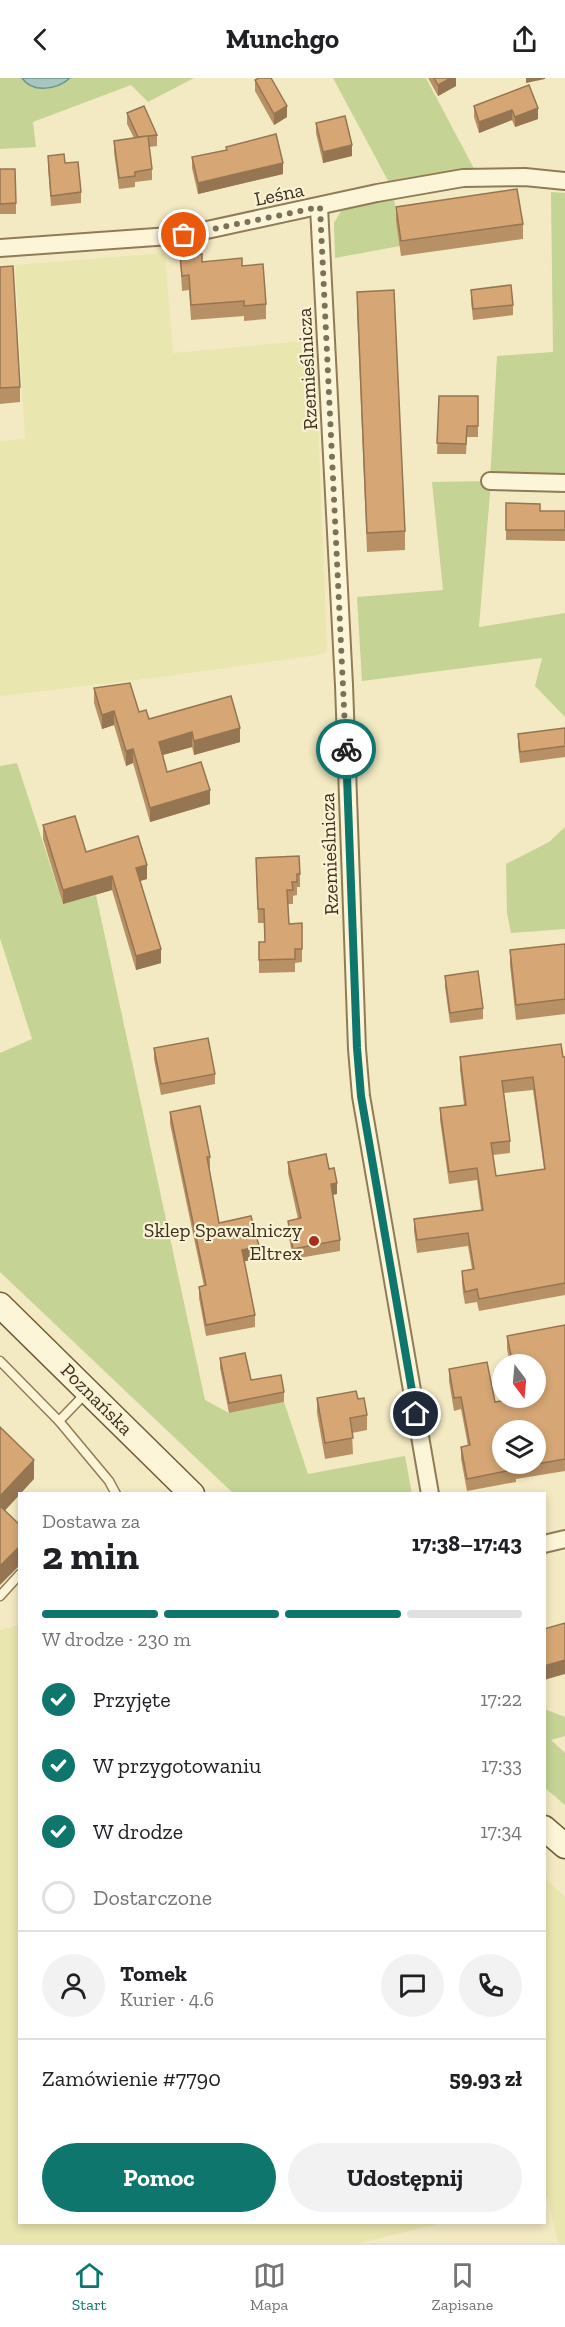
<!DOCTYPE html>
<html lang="pl">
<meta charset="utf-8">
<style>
body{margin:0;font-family:"Zilla Slab",serif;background:#f2f2f2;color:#202124;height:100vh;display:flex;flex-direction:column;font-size:22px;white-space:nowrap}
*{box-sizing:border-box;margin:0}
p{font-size:20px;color:#757577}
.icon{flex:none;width:33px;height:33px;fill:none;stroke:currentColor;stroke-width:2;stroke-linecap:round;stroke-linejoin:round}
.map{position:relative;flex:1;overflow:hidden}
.details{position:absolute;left:18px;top:1414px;width:528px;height:732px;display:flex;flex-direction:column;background:#fff;border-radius:0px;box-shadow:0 3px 9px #0003}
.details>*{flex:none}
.needle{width:39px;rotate:164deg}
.tools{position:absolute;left:492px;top:1276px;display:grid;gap:12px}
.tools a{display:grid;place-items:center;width:54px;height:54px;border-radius:50%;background:#fff;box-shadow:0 3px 9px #0003;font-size:30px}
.pin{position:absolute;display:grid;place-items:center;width:51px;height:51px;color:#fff;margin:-26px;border:3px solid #fff;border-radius:50%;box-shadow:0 2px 6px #0007}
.courier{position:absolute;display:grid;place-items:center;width:60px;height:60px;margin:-30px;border:4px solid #0f766e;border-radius:50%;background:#fff;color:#222;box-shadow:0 2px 8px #0007}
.headline em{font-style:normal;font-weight:800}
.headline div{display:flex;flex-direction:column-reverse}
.headline{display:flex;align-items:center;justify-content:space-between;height:102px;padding:0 24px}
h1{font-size:39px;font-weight:800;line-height:45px}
.bar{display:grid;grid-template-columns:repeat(4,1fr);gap:9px 6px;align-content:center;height:72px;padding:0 24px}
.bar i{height:8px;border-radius:4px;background:#e0e0e0}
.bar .on{background:#0f766e}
.bar p{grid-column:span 4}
.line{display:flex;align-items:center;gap:15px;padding:0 24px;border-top:2px solid #e0e0e0}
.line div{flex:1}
.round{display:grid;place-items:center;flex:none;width:63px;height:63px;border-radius:32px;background:#f2f2f2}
ol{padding:0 24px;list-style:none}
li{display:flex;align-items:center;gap:18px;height:66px}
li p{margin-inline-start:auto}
li .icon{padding:6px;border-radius:50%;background:#0f766e;color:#fff;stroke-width:4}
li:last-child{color:#757577}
li i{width:33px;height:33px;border:3px solid #e0e0e0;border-radius:50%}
.cta{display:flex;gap:12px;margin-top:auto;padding:12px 24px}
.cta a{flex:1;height:69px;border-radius:36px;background:#0f766e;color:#fff;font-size:24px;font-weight:800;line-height:69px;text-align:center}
.cta a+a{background:#f2f2f2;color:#202124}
header{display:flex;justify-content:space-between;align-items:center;height:78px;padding:0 24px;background:#fff;font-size:27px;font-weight:800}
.dock{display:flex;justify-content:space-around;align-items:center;height:84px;border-top:2px solid #e0e0e0;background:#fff;font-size:16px;color:#757577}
.dock a{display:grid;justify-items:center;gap:3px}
.dock .on{color:#0f766e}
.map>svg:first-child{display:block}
.farmland{fill:#eae6af}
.green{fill:#c5d395}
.water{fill:#a6c6bf;stroke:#6b958f;stroke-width:1.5}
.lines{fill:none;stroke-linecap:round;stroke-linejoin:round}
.lane-casing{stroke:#907b57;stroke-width:11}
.street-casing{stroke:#907b57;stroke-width:20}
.secondary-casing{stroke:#725c3a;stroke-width:27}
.lane{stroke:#fcf5d8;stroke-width:8}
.street{stroke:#fcf5d8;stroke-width:16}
.secondary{stroke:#fcf5d8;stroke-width:24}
.wall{fill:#b89065;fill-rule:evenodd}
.shaded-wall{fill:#967552}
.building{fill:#d6a775;stroke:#967552;stroke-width:1.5;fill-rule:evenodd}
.done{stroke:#7d7157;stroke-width:6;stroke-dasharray:0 10.8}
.route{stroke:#0f766e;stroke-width:8}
.poi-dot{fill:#a62d20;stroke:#f9f2d4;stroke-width:2}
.labels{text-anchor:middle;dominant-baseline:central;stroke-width:4.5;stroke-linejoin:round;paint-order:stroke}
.street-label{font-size:20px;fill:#3e301d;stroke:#f9f2d4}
.poi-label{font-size:20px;fill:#3e301d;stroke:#f9f2d4;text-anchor:end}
</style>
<header><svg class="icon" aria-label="back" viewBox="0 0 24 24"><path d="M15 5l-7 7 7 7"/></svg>Munchgo<svg class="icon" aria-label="share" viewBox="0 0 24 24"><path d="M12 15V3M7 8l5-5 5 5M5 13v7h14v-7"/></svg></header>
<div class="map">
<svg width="565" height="2165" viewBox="0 0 565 2165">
<rect width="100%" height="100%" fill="#f3eac3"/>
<g class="farmland">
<polygon points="165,175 173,275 315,262 327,573 318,577 161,599 0,618 0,363 25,361 15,187"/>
<polygon points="19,1547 20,2145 442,2145 360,2165 0,2165 0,1552"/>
<polygon points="544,1799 565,1819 565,2165 558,2165 548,2120 545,2120"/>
</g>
<g class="green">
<polygon points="0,0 194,0 148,24 131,7 33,44 36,69 0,71"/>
<polygon points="333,0 426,0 479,100 393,112 400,168 335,180 334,145 347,123 393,112"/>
<polygon points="551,114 565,115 565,405 491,403 479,549 565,535 565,639 535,608 542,580 362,603 357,519 443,512 432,404 490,403 497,278 553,274"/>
<polygon points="17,685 63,826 96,817 205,1322 229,1335 284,1324 308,1396 405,1378 412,1416 234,1416 0,1194 0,975 32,961 0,860 0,688"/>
<polygon points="565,749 565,851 511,855 507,835 506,786 549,764"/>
<polygon points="544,1631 565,1639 565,1658 551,1662 565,1675 565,1727 545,1710"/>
</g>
<path class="water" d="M22 0H70C58 11 33 16 22 0Z"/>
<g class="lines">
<g class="lane-casing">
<g id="lane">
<polyline points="0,1283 59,1343"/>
<polyline points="86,1315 59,1343 109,1403 116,1416"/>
<polyline points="0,1518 20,1496"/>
</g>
</g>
<g class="street-casing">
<g id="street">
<polyline points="319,129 344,607 357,971 361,1018 430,1416"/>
<polyline points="0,170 184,157 377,115 463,100 525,99 565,103"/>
<polyline points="490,403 565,405"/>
<polyline points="544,1466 565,1461"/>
</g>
</g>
<g class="secondary-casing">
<g id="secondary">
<polyline points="0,1227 192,1416"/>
<polyline points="544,1750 565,1768"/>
</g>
</g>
<use href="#lane" class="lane"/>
<use href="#street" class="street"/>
<use href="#secondary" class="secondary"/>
</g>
<g class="wall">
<polygon points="428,0 456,0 456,8 438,18"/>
<polygon points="255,2 287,39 274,47 255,13"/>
<polygon points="529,7 538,41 515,49 512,42 479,55 474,39 474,28"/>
<polygon points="127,35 157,57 157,68 149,69 152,91 152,102 135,104 135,109 119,111 114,74 114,63 134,60 127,46"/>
<polygon points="316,45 352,78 323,85 316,55"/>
<polygon points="226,69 283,96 198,116 192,90 192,79 226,72"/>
<polygon points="48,78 65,85 81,114 81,125 51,128 48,89"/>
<polygon points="0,91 16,125 16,136 0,136"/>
<polygon points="396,129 523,146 523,161 401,178 396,143"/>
<polygon points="180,178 202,184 242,188 266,226 266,241 244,243 244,238 191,242 189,212 182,213"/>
<polygon points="0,189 20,309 20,324 0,326"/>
<polygon points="471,212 513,227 513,237 473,242 471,223"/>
<polygon points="357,214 405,453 405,472 367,474 357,233"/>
<polygon points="439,318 478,318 478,359 467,359 466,376 437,376"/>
<polygon points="506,425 540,433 565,433 565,463 506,462"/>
<polygon points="94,610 139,634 149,641 240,664 194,677 192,669 163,677 167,694 210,726 150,744 133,685 126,688 114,647 102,651 94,625"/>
<polygon points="565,650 565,679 520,685 518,667 518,656"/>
<polygon points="43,747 86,774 147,801 140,803 161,885 136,892 112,812 63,826 43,761"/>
<polygon points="256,780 300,796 300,809 297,809 297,817 293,818 293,826 288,826 289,846 302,845 302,884 295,885 295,894 259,895 259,864 265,864 264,845 258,845"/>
<polygon points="565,866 565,936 516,942 510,887 510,872"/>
<polygon points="445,898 483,930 483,941 450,945 445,909"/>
<polygon points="154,970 215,996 215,1006 161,1017 154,981"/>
<path d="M460 979H565V1217L479 1233 477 1224 465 1226 463 1215 462 1205V1193L472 1191 468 1168 417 1175 414 1153V1141L481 1132 477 1102 449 1106 440 1042V1030L464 1027 460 992ZM533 1012 544 1091 496 1098 493 1077 510 1075V1063L504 1015Z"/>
<polygon points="170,1034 210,1079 210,1090 209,1091 219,1145 259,1180 244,1183 255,1237 255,1249 206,1258 199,1220 199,1209 204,1208 170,1046"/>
<polygon points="288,1084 329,1091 337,1116 332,1117 340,1162 340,1173 293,1181 288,1154 288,1143 298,1141 288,1095"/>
<polygon points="565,1247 565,1393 516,1401 516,1404 467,1413 461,1381 461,1369 468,1368 461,1331 454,1333 449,1303 449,1291 495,1324 536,1320 536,1287 510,1287 507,1271 507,1258"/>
<polygon points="220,1280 251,1302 284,1314 284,1324 229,1335 220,1290"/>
<polygon points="317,1320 358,1321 367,1337 367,1352 352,1355 353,1376 325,1381 317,1335"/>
</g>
<g class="shaded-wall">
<polygon points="451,0 456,0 456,8 438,18 438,7"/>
<polygon points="526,0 545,0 545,1 526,5"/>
<polygon points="287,28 287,39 274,47 274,36"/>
<polygon points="538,30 538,41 515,49 515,39"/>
<polygon points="512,32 512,42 479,55 479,44"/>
<polygon points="352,67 352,78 323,85 323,74"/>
<polygon points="283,85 283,96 198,116 198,105"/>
<polygon points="114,633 114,647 102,651 102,637"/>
<polygon points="240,650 240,664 194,677 194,663"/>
<polygon points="192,654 192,669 159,678 159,664"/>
<polygon points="133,671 133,685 126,688 126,673"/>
<polygon points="210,712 210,726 150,744 150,730"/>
<polygon points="147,787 147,801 136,804 136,790"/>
<polygon points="112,798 112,812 63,826 63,812"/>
<polygon points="161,871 161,885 136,892 136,878"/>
<polygon points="337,1105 337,1116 331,1117 331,1106"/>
<polygon points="259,1168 259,1180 242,1184 242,1172"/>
<polygon points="34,1382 34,1401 0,1438 0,1418"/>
<polygon points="20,1468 20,1487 0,1507 0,1488"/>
<polygon points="565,1582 565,1596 544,1602 544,1588"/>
</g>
<g class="building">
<polygon points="259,0 271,0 287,28 274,36 255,2"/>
<polygon points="434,0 451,0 438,7"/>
<polygon points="529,7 538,30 515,39 512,32 479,44 474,28"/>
<polygon points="144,28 157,57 148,58 152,91 135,94 135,98 119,100 114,63 147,58 138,59 127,35"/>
<polygon points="345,38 352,67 323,74 316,45"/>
<polygon points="276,56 283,85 198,105 192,79 227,72 226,69"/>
<polygon points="64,76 65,85 78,84 81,114 51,118 48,78"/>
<polygon points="0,91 15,91 16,125 0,126"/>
<polygon points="517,111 523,146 401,163 396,129"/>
<polygon points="202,176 202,184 242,180 242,188 263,186 266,226 244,228 244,223 191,227 189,197 182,198 180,178"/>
<polygon points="13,188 20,309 0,310 0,189"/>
<polygon points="511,207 513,227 473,231 471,212"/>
<polygon points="394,212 405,453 367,455 357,214"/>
<polygon points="439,318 478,318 478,348 467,348 466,366 437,365"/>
<polygon points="506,425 540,426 540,433 565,433 565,452 506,452"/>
<polygon points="130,605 139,634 146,632 149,641 231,618 240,650 194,663 192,654 159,664 167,694 201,684 210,712 150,730 133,671 126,673 114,633 102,637 94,610"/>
<polygon points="565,650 565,668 520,674 518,656"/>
<polygon points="75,738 86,774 138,758 147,787 136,790 161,871 136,878 112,798 63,812 43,747"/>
<polygon points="299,778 300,796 297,796 297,804 292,804 293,812 287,812 289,846 302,845 302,871 295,871 295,881 259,882 259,864 265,864 264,831 258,831 256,780"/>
<polygon points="565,866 565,921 516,927 510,872"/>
<polygon points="478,893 483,930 450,935 445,898"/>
<polygon points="208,960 215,996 161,1006 154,970"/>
<path d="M561 966 563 979H565V1205L479 1221 477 1211 465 1214 463 1203 462 1193 474 1191 468 1155 417 1162 414 1141 483 1132 477 1090 449 1094 440 1030 466 1027 460 979ZM533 999 545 1091 496 1098 491 1065 510 1063 502 1003Z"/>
<polygon points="200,1028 210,1079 207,1079 219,1145 251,1138 259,1168 242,1172 255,1237 206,1247 199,1209 206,1207 170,1034"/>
<polygon points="326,1076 329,1091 334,1090 337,1105 331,1106 340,1162 293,1171 288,1143 301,1140 288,1084"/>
<polygon points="565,1247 565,1381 536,1386 536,1353 502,1353 502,1386 534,1386 516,1389 516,1391 467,1401 461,1369 470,1367 461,1319 454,1320 449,1291 487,1284 495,1324 516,1320 536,1320 536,1287 525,1287 524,1280 512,1282 507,1258"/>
<polygon points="245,1275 251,1302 281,1297 284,1314 229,1325 220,1280"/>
<polygon points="356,1313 358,1321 364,1320 367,1337 350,1340 353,1360 325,1365 317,1320"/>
<polygon points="0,1349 34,1382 0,1418"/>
<polygon points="0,1428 20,1447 20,1468 0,1488"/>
<polygon points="565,1545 565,1582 544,1588 544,1551"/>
</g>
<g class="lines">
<polyline class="done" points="184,157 320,129 346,671"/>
<polyline class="route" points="346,671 357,970 361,1018 416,1336"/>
</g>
<circle class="poi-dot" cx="314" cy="1163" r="6"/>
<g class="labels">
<g class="street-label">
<text transform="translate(279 116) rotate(-12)">Leśna</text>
<text transform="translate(307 291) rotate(-93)">Rzemieślnicza</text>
<text transform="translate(329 776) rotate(-92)">Rzemieślnicza</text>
<text transform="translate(97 1321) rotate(45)">Poznańska</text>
</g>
<g class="poi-label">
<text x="302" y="1152">Sklep Spawalniczy<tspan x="302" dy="23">Eltrex</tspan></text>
</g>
</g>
</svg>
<div class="tools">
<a><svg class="needle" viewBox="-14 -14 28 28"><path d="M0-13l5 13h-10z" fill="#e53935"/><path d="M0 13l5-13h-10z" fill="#757577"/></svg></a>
<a><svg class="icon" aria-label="layers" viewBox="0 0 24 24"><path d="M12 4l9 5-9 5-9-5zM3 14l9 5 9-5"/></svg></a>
</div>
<div class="pin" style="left:184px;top:157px;background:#ea580c"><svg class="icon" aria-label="bag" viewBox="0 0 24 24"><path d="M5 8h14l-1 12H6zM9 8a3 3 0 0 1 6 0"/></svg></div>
<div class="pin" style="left:416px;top:1336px;background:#1f2937"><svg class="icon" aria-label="home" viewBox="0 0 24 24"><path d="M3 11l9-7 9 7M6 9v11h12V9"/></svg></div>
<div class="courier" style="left:346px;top:671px"><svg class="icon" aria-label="bike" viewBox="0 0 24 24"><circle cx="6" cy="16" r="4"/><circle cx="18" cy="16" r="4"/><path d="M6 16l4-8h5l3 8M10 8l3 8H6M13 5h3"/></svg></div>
<section class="details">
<div class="headline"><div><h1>2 min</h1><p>Dostawa za</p></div><em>17:38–17:43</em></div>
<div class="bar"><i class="on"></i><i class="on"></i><i class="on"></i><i></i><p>W drodze · 230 m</p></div>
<ol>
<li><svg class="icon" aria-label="check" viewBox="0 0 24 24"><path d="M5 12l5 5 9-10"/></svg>Przyjęte<p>17:22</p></li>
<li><svg class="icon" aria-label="check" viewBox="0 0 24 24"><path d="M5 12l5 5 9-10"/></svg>W przygotowaniu<p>17:33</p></li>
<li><svg class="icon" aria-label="check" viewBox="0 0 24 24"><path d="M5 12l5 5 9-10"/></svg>W drodze<p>17:34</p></li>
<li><i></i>Dostarczone</li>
</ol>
<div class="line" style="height:108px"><a class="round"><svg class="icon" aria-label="person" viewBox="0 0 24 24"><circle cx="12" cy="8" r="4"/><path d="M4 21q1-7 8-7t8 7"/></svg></a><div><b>Tomek</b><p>Kurier · 4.6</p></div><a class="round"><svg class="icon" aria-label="chat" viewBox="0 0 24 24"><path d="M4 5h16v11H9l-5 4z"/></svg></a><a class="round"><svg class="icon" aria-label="phone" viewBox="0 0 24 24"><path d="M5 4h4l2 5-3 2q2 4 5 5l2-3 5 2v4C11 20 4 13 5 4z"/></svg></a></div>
<div class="line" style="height:78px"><div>Zamówienie #7790</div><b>59.93 zł</b></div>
<div class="cta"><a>Pomoc</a><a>Udostępnij</a></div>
</section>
</div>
<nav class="dock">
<a class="on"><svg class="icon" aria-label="home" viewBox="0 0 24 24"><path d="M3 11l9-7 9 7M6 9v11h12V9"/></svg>Start</a>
<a><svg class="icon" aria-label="map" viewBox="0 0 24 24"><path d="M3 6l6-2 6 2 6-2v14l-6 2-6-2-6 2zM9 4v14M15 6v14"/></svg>Mapa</a>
<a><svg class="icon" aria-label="saved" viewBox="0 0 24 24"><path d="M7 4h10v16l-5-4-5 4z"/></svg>Zapisane</a>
</nav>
